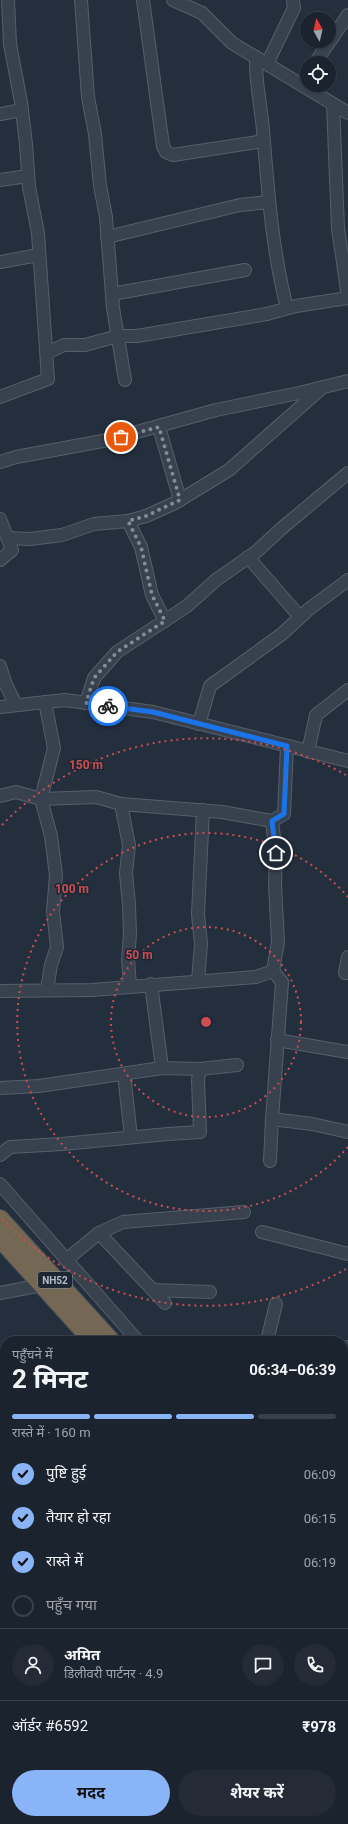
<!DOCTYPE html>
<html lang="hi">
<meta charset="utf-8">
<style>
body{margin:0;font-family:Roboto,"Noto Sans Devanagari",sans-serif;background:#242b36;color:#f1f3f6;height:100vh;display:flex;flex-direction:column;font-size:15px;white-space:nowrap}
*{box-sizing:border-box;margin:0}
p{font-size:13px;color:#a0a4aa}
.icon{flex:none;width:22px;height:22px;fill:none;stroke:currentColor;stroke-width:2;stroke-linecap:round;stroke-linejoin:round}
.map{position:relative;flex:1;overflow:hidden}
.panel{position:absolute;left:0px;top:1336px;width:348px;height:488px;display:flex;flex-direction:column;background:#1b232e;border-radius:16px 16px 0 0;box-shadow:0 1px 3px #0004,0 0 0 1px #39404a}
.panel>*{flex:none}
.needle{width:26px;rotate:352deg}
.tools{position:absolute;left:300px;top:12px;display:grid;gap:8px}
.tools a{display:grid;place-items:center;width:36px;height:36px;border-radius:50%;background:#1b232e;box-shadow:0 1px 3px #0004,0 0 0 1px #39404a;font-size:20px}
.pin{position:absolute;display:grid;place-items:center;width:34px;height:34px;color:#fff;margin:-17px;border:2px solid #fff;border-radius:50%;box-shadow:0 1px 4px #0007}
.courier{position:absolute;display:grid;place-items:center;width:40px;height:40px;margin:-20px;border:3px solid #1a73e8;border-radius:50%;background:#fff;color:#222;box-shadow:0 1px 5px #0007}
.summary em{font-style:normal;font-weight:700}
.summary div{display:flex;flex-direction:column-reverse}
.summary{display:flex;align-items:center;justify-content:space-between;height:68px;padding:0 12px}
h1{font-size:26px;font-weight:700;line-height:30px}
.bar{display:grid;grid-template-columns:repeat(4,1fr);gap:6px 4px;align-content:center;height:48px;padding:0 12px}
.bar i{height:5px;border-radius:3px;background:#39404a}
.bar .on{background:#8ab4f8}
.bar p{grid-column:span 4}
.line{display:flex;align-items:center;gap:10px;padding:0 12px;border-top:1px solid #39404a}
.line div{flex:1}
.round{display:grid;place-items:center;flex:none;width:42px;height:42px;border-radius:21px;background:#242b36}
ol{padding:0 12px;list-style:none}
li{display:flex;align-items:center;gap:12px;height:44px}
li p{margin-inline-start:auto}
li .icon{padding:4px;border-radius:50%;background:#8ab4f8;color:#111;stroke-width:4}
li:last-child{color:#a0a4aa}
li i{width:22px;height:22px;border:2px solid #39404a;border-radius:50%}
.primary-button{display:flex;gap:8px;margin-top:auto;padding:8px 12px}
.primary-button a{flex:1;height:46px;border-radius:24px;background:#8ab4f8;color:#111;font-size:16px;font-weight:700;line-height:46px;text-align:center}
.primary-button a+a{background:#242b36;color:#f1f3f6}
.map>svg:first-child{display:block}
.lines{fill:none;stroke-linecap:round;stroke-linejoin:round}
.minor-casing{stroke:#565f6c;stroke-width:14}
.highway-casing{stroke:#434c59;stroke-width:20}
.minor{stroke:#38414e;stroke-width:12}
.highway{stroke:#746855;stroke-width:18}
.done{stroke:#828b98;stroke-width:4;stroke-dasharray:0 7.2}
.route{stroke:#1a73e8;stroke-width:5}
.ring{fill:none;stroke:#ce4d50;stroke-width:2;stroke-dasharray:2 4}
.labels{text-anchor:middle;dominant-baseline:central;stroke-width:3;stroke-linejoin:round;paint-order:stroke}
.shield{fill:#1d2633;stroke:#878f9c;stroke-width:1}
.shield-label{font-size:10px;font-weight:bold;fill:#b4bcc9}
.centre{fill:#ce4d50;stroke:#1d2633;stroke-width:2}
.ring-label{font-size:12px;text-anchor:middle;font-weight:bold;fill:#ce4d50;stroke:#1d2633;stroke-width:3;stroke-linejoin:round;paint-order:stroke}
</style>
<div class="map">
<svg width="348" height="1824" viewBox="0 0 348 1824">
<rect width="100%" height="100%" fill="#242f3e"/>
<g class="lines">
<g class="minor-casing">
<g id="minor">
<polyline points="81,0 88,97 95,134 100,186 106,217 113,308 125,380"/>
<polyline points="143,0 163,146 166,152 173,155 264,141"/>
<polyline points="173,0 202,13 232,43 348,113"/>
<path d="M256 57C255 81 261 106 263 130 268 190 272 250 287 308"/>
<polyline points="315,63 348,15"/>
<polyline points="267,64 294,8 293,0"/>
<polyline points="333,104 338,228 348,297"/>
<polyline points="0,114 22,110"/>
<polyline points="0,180 28,176"/>
<polyline points="107,237 240,205 269,202"/>
<polyline points="0,262 38,255"/>
<polyline points="112,294 245,270"/>
<polyline points="47,353 64,345 85,345 118,336 137,336 267,314 296,306 348,298"/>
<polyline points="0,397 48,379 38,233 29,187 26,144 21,102 10,44 8,0"/>
<polyline points="159,427 180,500"/>
<polyline points="0,462 16,457 108,440 216,410 299,393 348,381"/>
<polyline points="0,519 12,550 0,560"/>
<polyline points="128,521 141,547 152,595 165,621"/>
<polyline points="8,538 30,539 62,535 94,524 128,521 146,516 175,503 229,470 323,387"/>
<polyline points="248,557 300,617"/>
<polyline points="0,666 6,685 16,705"/>
<polyline points="45,702 54,748 41,799 51,836 56,875 53,911 57,947 51,965 47,990"/>
<polyline points="86,703 94,678 117,652 187,606 216,580 256,552 282,528 348,473"/>
<polyline points="0,707 65,700 153,712 348,761"/>
<polyline points="199,724 210,686 282,634 309,609 348,580"/>
<polyline points="308,752 316,715 348,690"/>
<polyline points="0,796 16,792 41,799 96,797 121,804 222,812 272,821 276,853 275,885 278,942 273,971 256,977 92,990 0,991"/>
<polyline points="121,804 129,845 126,873 129,905 130,934 128,959 130,986"/>
<polyline points="272,821 284,814 287,746"/>
<polyline points="348,957 345,973 348,973"/>
<polyline points="198,981 201,944 198,914 203,810"/>
<polyline points="151,984 162,1068"/>
<polyline points="277,1040 348,1052"/>
<polyline points="124,1074 131,1137"/>
<polyline points="0,1088 39,1086 162,1068 200,1069"/>
<polyline points="272,1119 312,1124 348,1132"/>
<polyline points="0,1155 10,1147 62,1144 168,1134 200,1132 198,1080 200,1069 237,1065"/>
<polyline points="270,1161 272,1119 282,982 273,971"/>
<polyline points="0,1184 138,1341"/>
<polyline points="262,1232 348,1254"/>
<polyline points="99,1233 165,1303"/>
<polyline points="66,1260 99,1233 123,1222 244,1212"/>
<polyline points="153,1290 210,1292"/>
<polyline points="0,1293 42,1285"/>
<polyline points="267,1341 276,1304"/>
<polyline points="343,1365 348,1347"/>
<polyline points="343,1452 348,1458"/>
<polyline points="0,1464 5,1466"/>
<polyline points="343,1555 348,1560"/>
<polyline points="0,1567 5,1562"/>
<polyline points="0,1587 5,1592"/>
<polyline points="0,1641 5,1636"/>
<polyline points="0,1706 5,1702"/>
<polyline points="0,1735 5,1740"/>
<polyline points="0,1783 5,1778"/>
<polyline points="299,1819 304,1824"/>
<polyline points="0,1820 4,1824"/>
<polyline points="215,1824 222,1819"/>
<polyline points="340,1824 348,1815"/>
</g>
</g>
<g class="highway-casing">
<g id="highway">
<polyline points="0,1219 111,1341"/>
<polyline points="0,1238 93,1341"/>
<polyline points="343,1596 348,1601"/>
<polyline points="343,1624 348,1630"/>
</g>
</g>
<use href="#minor" class="minor"/>
<use href="#highway" class="highway"/>
</g>
<g class="lines">
<polyline class="done" points="108,706 86,703 94,678 117,652 165,621 152,595 141,547 128,521 146,516 180,500 159,427 121,437"/>
<polyline class="route" points="108,706 153,712 287,746 284,814 272,821 276,853"/>
</g>
<g class="ring">
<circle cx="206" cy="1022" r="95"/>
<path d="M348 1147A189 189 0 1 1 348 897"/>
<path d="M346 1269A284 284 0 0 1 2 1219M2 825A284 284 0 0 1 346 775"/>
</g>
<g class="labels">
<rect class="shield" x="38" y="1272" width="34" height="16" rx="3"/>
<g class="shield-label">
<text x="55" y="1280">NH52</text>
</g>
</g>
<circle cx="206" cy="1022" r="6" class="centre"/>
<g class="ring-label">
<text x="86" y="769">150 m</text>
<text x="72" y="893">100 m</text>
<text x="139" y="959">50 m</text>
</g>
</svg>
<div class="tools">
<a><svg class="needle" viewBox="-14 -14 28 28"><path d="M0-13l5 13h-10z" fill="#e53935"/><path d="M0 13l5-13h-10z" fill="#a0a4aa"/></svg></a>
<a><svg class="icon" aria-label="locate" viewBox="0 0 24 24"><circle cx="12" cy="12" r="6"/><path d="M12 2v4M12 18v4M2 12h4M18 12h4"/></svg></a>
</div>
<div class="pin" style="left:121px;top:437px;background:#ea580c"><svg class="icon" aria-label="bag" viewBox="0 0 24 24"><path d="M5 8h14l-1 12H6zM9 8a3 3 0 0 1 6 0"/></svg></div>
<div class="pin" style="left:276px;top:853px;background:#1f2937"><svg class="icon" aria-label="home" viewBox="0 0 24 24"><path d="M3 11l9-7 9 7M6 9v11h12V9"/></svg></div>
<div class="courier" style="left:108px;top:706px"><svg class="icon" aria-label="bike" viewBox="0 0 24 24"><circle cx="6" cy="16" r="4"/><circle cx="18" cy="16" r="4"/><path d="M6 16l4-8h5l3 8M10 8l3 8H6M13 5h3"/></svg></div>
<section class="panel">
<div class="summary"><div><h1>2 मिनट</h1><p>पहुँचने में</p></div><em>06:34–06:39</em></div>
<div class="bar"><i class="on"></i><i class="on"></i><i class="on"></i><i></i><p>रास्ते में · 160 m</p></div>
<ol>
<li><svg class="icon" aria-label="check" viewBox="0 0 24 24"><path d="M5 12l5 5 9-10"/></svg>पुष्टि हुई<p>06:09</p></li>
<li><svg class="icon" aria-label="check" viewBox="0 0 24 24"><path d="M5 12l5 5 9-10"/></svg>तैयार हो रहा<p>06:15</p></li>
<li><svg class="icon" aria-label="check" viewBox="0 0 24 24"><path d="M5 12l5 5 9-10"/></svg>रास्ते में<p>06:19</p></li>
<li><i></i>पहुँच गया</li>
</ol>
<div class="line" style="height:72px"><a class="round"><svg class="icon" aria-label="person" viewBox="0 0 24 24"><circle cx="12" cy="8" r="4"/><path d="M4 21q1-7 8-7t8 7"/></svg></a><div><b>अमित</b><p>डिलीवरी पार्टनर · 4.9</p></div><a class="round"><svg class="icon" aria-label="chat" viewBox="0 0 24 24"><path d="M4 5h16v11H9l-5 4z"/></svg></a><a class="round"><svg class="icon" aria-label="phone" viewBox="0 0 24 24"><path d="M5 4h4l2 5-3 2q2 4 5 5l2-3 5 2v4C11 20 4 13 5 4z"/></svg></a></div>
<div class="line" style="height:52px"><div>ऑर्डर #6592</div><b>₹978</b></div>
<div class="primary-button"><a>मदद</a><a>शेयर करें</a></div>
</section>
</div>
